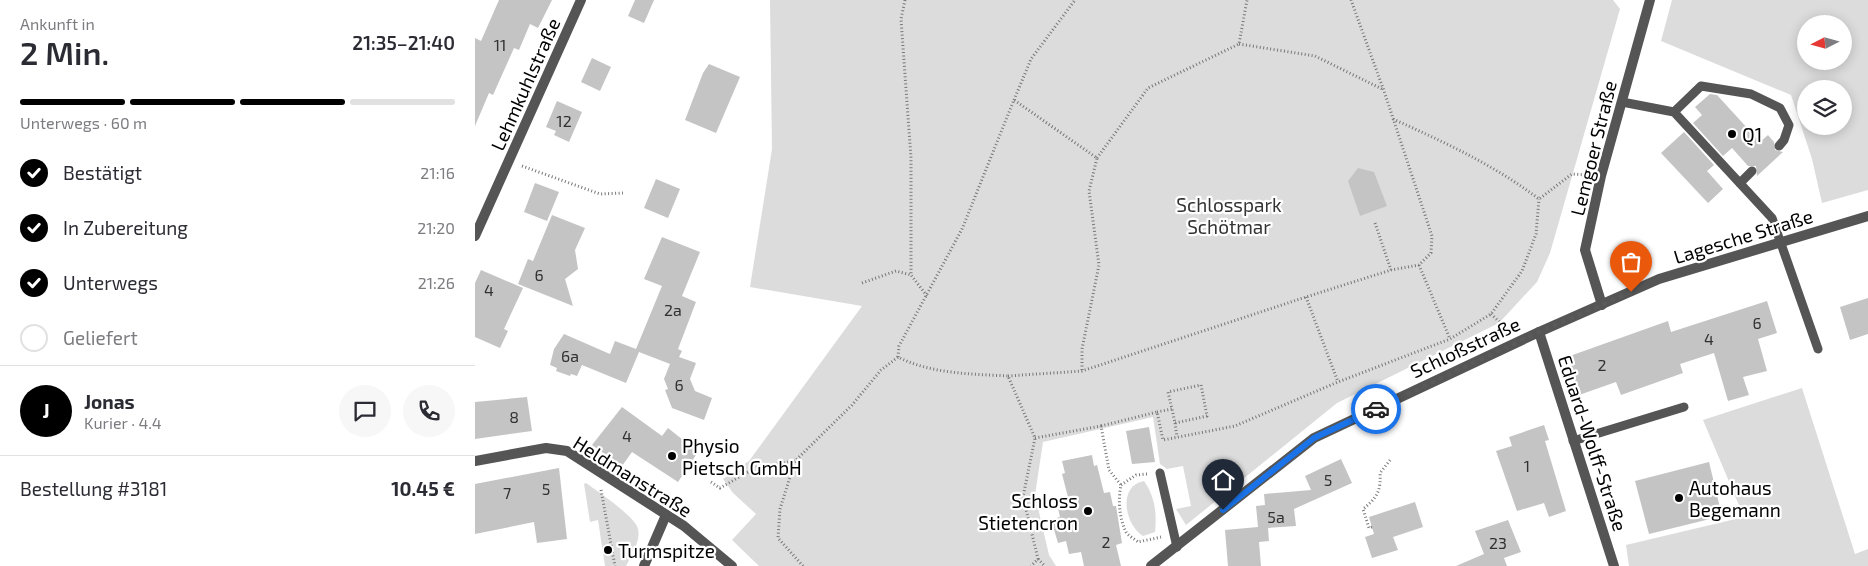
<!DOCTYPE html>
<html lang="de">
<meta charset="utf-8">
<style>
body{margin:0;font-family:"Exo 2",sans-serif;background:#f7f7f7;color:#2b2b33;height:100vh;display:flex;flex-direction:column;font-size:19px;white-space:nowrap}
*{box-sizing:border-box;margin:0}
p{font-size:16px;color:#7c7c81}
.icon{flex:none;width:28px;height:28px;fill:none;stroke:currentColor;stroke-width:2;stroke-linecap:round;stroke-linejoin:round}
.map{position:relative;flex:1;overflow:hidden}
.panel{display:flex;flex-direction:column;background:#fff;width:475px}
.panel>*{flex:none}
.needle{width:32px;rotate:264deg}
.fabs{position:absolute;left:1322px;top:15px;display:grid;gap:10px}
.fabs a{display:grid;place-items:center;width:55px;height:55px;border-radius:50%;background:#fff;box-shadow:0 2px 12px #0003;font-size:25px}
.pin{position:absolute;display:grid;place-items:center;width:42px;height:42px;color:#fff;margin:-51px -21px;border-radius:50% 50% 50% 0;rotate:-45deg;box-shadow:0 0 5px #0007}
.pin .icon{rotate:45deg}
.courier{position:absolute;display:grid;place-items:center;width:50px;height:50px;margin:-25px;border:4px solid #1a73e8;border-radius:50%;background:#fff;color:#222;box-shadow:0 1px 6px #0007}
.summary em{font-style:normal;font-weight:600}
.summary div{display:flex;flex-direction:column-reverse}
.summary{display:flex;align-items:center;justify-content:space-between;height:85px;padding:0 20px}
h1{font-size:32px;font-weight:600;line-height:38px}
.bar{display:grid;grid-template-columns:repeat(4,1fr);gap:8px 5px;align-content:center;height:60px;padding:0 20px}
.bar i{height:6px;border-radius:4px;background:#e1e1e2}
.bar .selected{background:#000}
.bar p{grid-column:span 4}
.line{display:flex;align-items:center;gap:12px;padding:0 20px;border-top:1px solid #e1e1e2}
.line div{flex:1}
.round{display:grid;place-items:center;flex:none;width:52px;height:52px;border-radius:26px;background:#f7f7f7}
ol{padding:0 20px;list-style:none}
li{display:flex;align-items:center;gap:15px;height:55px}
li p{margin-inline-start:auto}
li .icon{padding:5px;border-radius:50%;background:#000;color:#fff;stroke-width:4}
li:last-child{color:#7c7c81}
li i{width:28px;height:28px;border:2px solid #e1e1e2;border-radius:50%}
main{display:flex;flex:1;min-height:0}
.map>svg:first-child{display:block}
.green{fill:#dcdcdc;fill-rule:evenodd}
.building{fill:#c4c4c4}
.lines{fill:none;stroke-linecap:round;stroke-linejoin:round}
.path{stroke:#777;stroke-width:3;stroke-dasharray:1 2.5;stroke-linecap:butt}
.service{stroke:#555;stroke-width:9}
.minor{stroke:#555;stroke-width:10}
.tertiary{stroke:#555;stroke-width:10}
.done{stroke:#595959;stroke-width:5;stroke-dasharray:0 9}
.route{stroke:#1a73e8;stroke-width:6}
.poi-dot{fill:#000;stroke:#fff;stroke-width:2}
.labels{text-anchor:middle;dominant-baseline:central;stroke-width:4.5;stroke-linejoin:round;paint-order:stroke}
.number-label{font-size:16px;fill:#313131}
.street-label{font-size:19px;fill:#000;stroke:#fff}
.poi-label{font-size:19px;fill:#000;stroke:#fff;text-anchor:start}
.park-label{font-size:19px;fill:#333;stroke:#fff}
</style>
<main>
<section class="panel">
<div class="summary"><div><h1>2 Min.</h1><p>Ankunft in</p></div><em>21:35–21:40</em></div>
<div class="bar"><i class="selected"></i><i class="selected"></i><i class="selected"></i><i></i><p>Unterwegs · 60 m</p></div>
<ol>
<li><svg class="icon" aria-label="check" viewBox="0 0 24 24"><path d="M5 12l5 5 9-10"/></svg>Bestätigt<p>21:16</p></li>
<li><svg class="icon" aria-label="check" viewBox="0 0 24 24"><path d="M5 12l5 5 9-10"/></svg>In Zubereitung<p>21:20</p></li>
<li><svg class="icon" aria-label="check" viewBox="0 0 24 24"><path d="M5 12l5 5 9-10"/></svg>Unterwegs<p>21:26</p></li>
<li><i></i>Geliefert</li>
</ol>
<div class="line" style="height:90px"><b class="round" style="background:#000;color:#fff">J</b><div><b>Jonas</b><p>Kurier · 4.4</p></div><a class="round"><svg class="icon" aria-label="chat" viewBox="0 0 24 24"><path d="M4 5h16v11H9l-5 4z"/></svg></a><a class="round"><svg class="icon" aria-label="phone" viewBox="0 0 24 24"><path d="M5 4h4l2 5-3 2q2 4 5 5l2-3 5 2v4C11 20 4 13 5 4z"/></svg></a></div>
<div class="line" style="height:65px"><div>Bestellung #3181</div><b>10.45 €</b></div>
</section>
<div class="map">
<svg width="1393" height="566" viewBox="0 0 1393 566">
<rect width="100%" height="100%" fill="#fff"/>
<g class="green">
<polygon points="295,0 1138,0 1145,9 1075,253 1062,282 1024,323 862,403 711,525 701,509 716,506 708,466 692,469 685,464 678,417 568,442 560,495 574,555 581,566 284,566 257,540 281,514 258,493 248,479 274,461 387,306 275,287 297,149"/>
<path d="M1197 0H1393V190L1347 203 1337 159 1316 95 1186 41ZM1331 24H1369V61H1331ZM1331 89H1369V126H1331Z"/>
<polygon points="1327,388 1380,554 1393,549 1393,566 1154,566 1151,545 1269,517 1228,420"/>
<path d="M669 481C680 497 682 513 680 532L668 536C650 525 642 486 669 481Z"/>
<path d="M111 483C122 491 161 517 163 529 166 541 156 556 151 566H130L123 520 115 522 109 484Z"/>
</g>
<g class="building">
<polygon points="24,0 77,0 63,28 55,24 44,50 39,48 18,95 14,93 0,126 0,38 6,41"/>
<polygon points="160,0 179,0 169,23 153,16"/>
<polygon points="117,58 136,67 125,91 106,82"/>
<polygon points="234,64 265,77 241,133 210,120 228,73"/>
<polygon points="1235,94 1242,95 1285,142 1293,135 1299,142 1300,150 1308,152 1282,176 1281,166 1273,166 1257,148 1248,156 1218,123 1227,115 1220,107"/>
<polygon points="82,101 107,112 94,142 79,135 81,131 71,127"/>
<polygon points="1209,132 1239,165 1232,171 1248,189 1233,203 1186,153"/>
<polygon points="883,168 899,172 912,206 885,216 873,181"/>
<polygon points="181,179 205,189 193,218 169,208"/>
<polygon points="60,183 84,192 72,221 49,212"/>
<polygon points="77,215 110,228 100,250 103,269 90,279 98,306 43,284 53,259 58,261"/>
<polygon points="187,237 225,252 207,296 221,302 203,349 207,351 204,357 221,363 215,379 220,391 237,398 229,420 197,408 190,390 193,389 189,379 195,364 164,352 151,383 107,365 102,376 96,374 95,376 81,371 82,368 75,365 79,349 89,334 135,354 140,341 161,349 187,286 169,279"/>
<polygon points="6,270 48,288 29,329 33,331 25,348 0,337 0,283"/>
<polygon points="1393,298 1393,334 1375,340 1365,307"/>
<polygon points="1292,301 1302,333 1283,339 1292,371 1268,377 1274,395 1253,401 1239,353 1205,364 1208,373 1146,395 1141,382 1104,395 1092,357 1193,321 1196,332"/>
<polygon points="52,397 57,431 0,439 0,402"/>
<polygon points="147,407 187,436 193,428 223,452 203,482 157,452 147,466 117,445"/>
<polygon points="1069,425 1074,440 1070,441 1091,511 1074,517 1069,503 1042,511 1021,451 1037,446 1034,437"/>
<polygon points="674,427 680,462 657,464 651,431"/>
<polygon points="617,455 619,466 622,465 629,493 635,492 638,506 641,506 647,543 641,545 646,566 609,566 606,552 594,554 591,541 583,543 578,526 578,519 585,517 582,504 594,501 587,474 590,473 587,461"/>
<polygon points="866,459 877,483 819,509 821,526 793,528 794,541 784,542 786,566 753,566 750,530 783,527 781,506 790,505 789,494 836,490 830,476"/>
<polygon points="1234,462 1247,516 1174,534 1160,481"/>
<polygon points="84,468 92,539 62,543 59,522 0,534 0,484"/>
<polygon points="940,502 948,527 918,537 923,550 897,558 890,537 899,534 894,517"/>
<polygon points="1033,520 1046,552 1029,558 1032,566 981,566 1009,554 1000,531"/>
</g>
<g class="lines">
<g class="path">
<polyline points="430,0 426,19 436,158 436,275 452,296"/>
<polyline points="764,44 840,56 909,90"/>
<polyline points="539,100 556,59 600,0"/>
<path d="M918 119C969 142 1019 165 1064 199L1097 174 1112 175"/>
<polyline points="622,158 673,88 764,44 772,0"/>
<polyline points="47,166 125,194 148,193"/>
<polyline points="900,223 916,270"/>
<polyline points="944,265 975,339"/>
<polyline points="387,283 421,271 436,275"/>
<polyline points="831,297 863,382"/>
<polyline points="1016,314 1033,330"/>
<polyline points="423,357 424,346 487,229 539,100 622,158 614,191 624,265 607,349 607,371"/>
<polyline points="533,376 607,371 831,297 916,270 944,265 956,253 957,236 909,91 876,0"/>
<polyline points="682,412 697,409 693,392 726,385 732,416 700,423 697,409"/>
<polyline points="700,423 702,437"/>
<polyline points="626,426 682,412 688,440 760,426 863,382 975,339 1016,314 1047,271 1061,234 1064,199"/>
<polyline points="560,438 626,426 634,470 646,485"/>
<path d="M672 474 661 475 646 485C643 499 644 518 651 532 653 536 660 539 663 542L686 537"/>
<polyline points="236,482 245,488 282,467 320,461"/>
<polyline points="126,490 140,566"/>
<path d="M897 527 894 528 888 509C902 498 906 491 905 473L916 459"/>
<polyline points="563,559 570,566"/>
<path d="M328 566 303 538 305 509 320 461 377 405 406 370 423 357C456 374 497 374 533 376L560 438 548 497 563 559 556 566"/>
</g>
<g class="service">
<polyline points="1147,102 1199,112 1297,218 1343,349"/>
<polyline points="1199,112 1226,86 1276,94 1305,108 1314,125 1309,140 1304,146"/>
<polyline points="1265,183 1277,171"/>
<polyline points="1098,441 1209,407"/>
<polyline points="685,473 702,547"/>
</g>
<g class="minor">
<polyline points="0,236 106,0"/>
<polyline points="169,566 191,515"/>
</g>
<g class="tertiary">
<polyline points="1127,305 1110,250 1126,176 1175,0"/>
<polyline points="1064,332 1139,566"/>
<polyline points="0,461 71,448 92,451 209,526 257,566"/>
<polyline points="676,566 839,438 1064,332 1184,279 1393,216"/>
</g>
</g>
<g class="lines">
<polyline class="done" points="901,409 1064,332 1156,292"/>
<polyline class="route" points="748,510 839,438 901,409"/>
</g>
<g class="poi-dot">
<circle cx="1257" cy="134" r="5"/>
<circle cx="197" cy="456" r="5"/>
<circle cx="1204" cy="498" r="5"/>
<circle cx="613" cy="511" r="5"/>
<circle cx="133" cy="550" r="5"/>
</g>
<g class="labels">
<g class="number-label">
<text x="25" y="44">11</text>
<text x="89" y="120">12</text>
<text x="64" y="274">6</text>
<text x="14" y="289">4</text>
<text x="198" y="309">2a</text>
<text x="1282" y="322">6</text>
<text x="1234" y="338">4</text>
<text x="95" y="355">6a</text>
<text x="1127" y="364">2</text>
<text x="204" y="384">6</text>
<text x="39" y="416">8</text>
<text x="152" y="435">4</text>
<text x="1052" y="465">1</text>
<text x="853" y="479">5</text>
<text x="71" y="488">5</text>
<text x="32" y="492">7</text>
<text x="801" y="516">5a</text>
<text x="631" y="541">2</text>
<text x="1023" y="542">23</text>
</g>
<g class="street-label">
<text transform="translate(50 84) rotate(-66)">Lehmkuhlstraße</text>
<text transform="translate(1118 148) rotate(-76)">Lemgoer Straße</text>
<text transform="translate(1268 236) rotate(-17)">Lagesche Straße</text>
<text transform="translate(990 347) rotate(-25)">Schloßstraße</text>
<text transform="translate(1118 443) rotate(72)">Eduard-Wolff-Straße</text>
<text transform="translate(158 476) rotate(32)">Heldmanstraße</text>
</g>
<g class="poi-label">
<text x="1267" y="134">Q1</text>
<text x="207" y="445">Physio<tspan x="207" dy="22">Pietsch GmbH</tspan></text>
<text x="1214" y="487">Autohaus<tspan x="1214" dy="22">Begemann</tspan></text>
<text x="603" y="500" text-anchor="end">Schloss<tspan x="603" dy="22">Stietencron</tspan></text>
<text x="143" y="550">Turmspitze</text>
</g>
<g class="park-label">
<text x="754" y="204">Schlosspark<tspan x="754" dy="22">Schötmar</tspan></text>
</g>
</g>
</svg>
<div class="fabs">
<a><svg class="needle" viewBox="-14 -14 28 28"><path d="M0-13l5 13h-10z" fill="#e53935"/><path d="M0 13l5-13h-10z" fill="#7c7c81"/></svg></a>
<a><svg class="icon" aria-label="layers" viewBox="0 0 24 24"><path d="M12 4l9 5-9 5-9-5zM3 14l9 5 9-5"/></svg></a>
</div>
<div class="pin" style="left:1156px;top:292px;background:#ea580c"><svg class="icon" aria-label="bag" viewBox="0 0 24 24"><path d="M5 8h14l-1 12H6zM9 8a3 3 0 0 1 6 0"/></svg></div>
<div class="pin" style="left:748px;top:510px;background:#1f2937"><svg class="icon" aria-label="home" viewBox="0 0 24 24"><path d="M3 11l9-7 9 7M6 9v11h12V9"/></svg></div>
<div class="courier" style="left:901px;top:409px"><svg class="icon" aria-label="car" viewBox="0 0 24 24"><path d="M5 17H2v-5l4-1 3-4h7l3 4 3 1v5h-3M9 17h6M6 11h13"/><circle cx="7" cy="17" r="2"/><circle cx="17" cy="17" r="2"/></svg></div>
</div>
</main>
